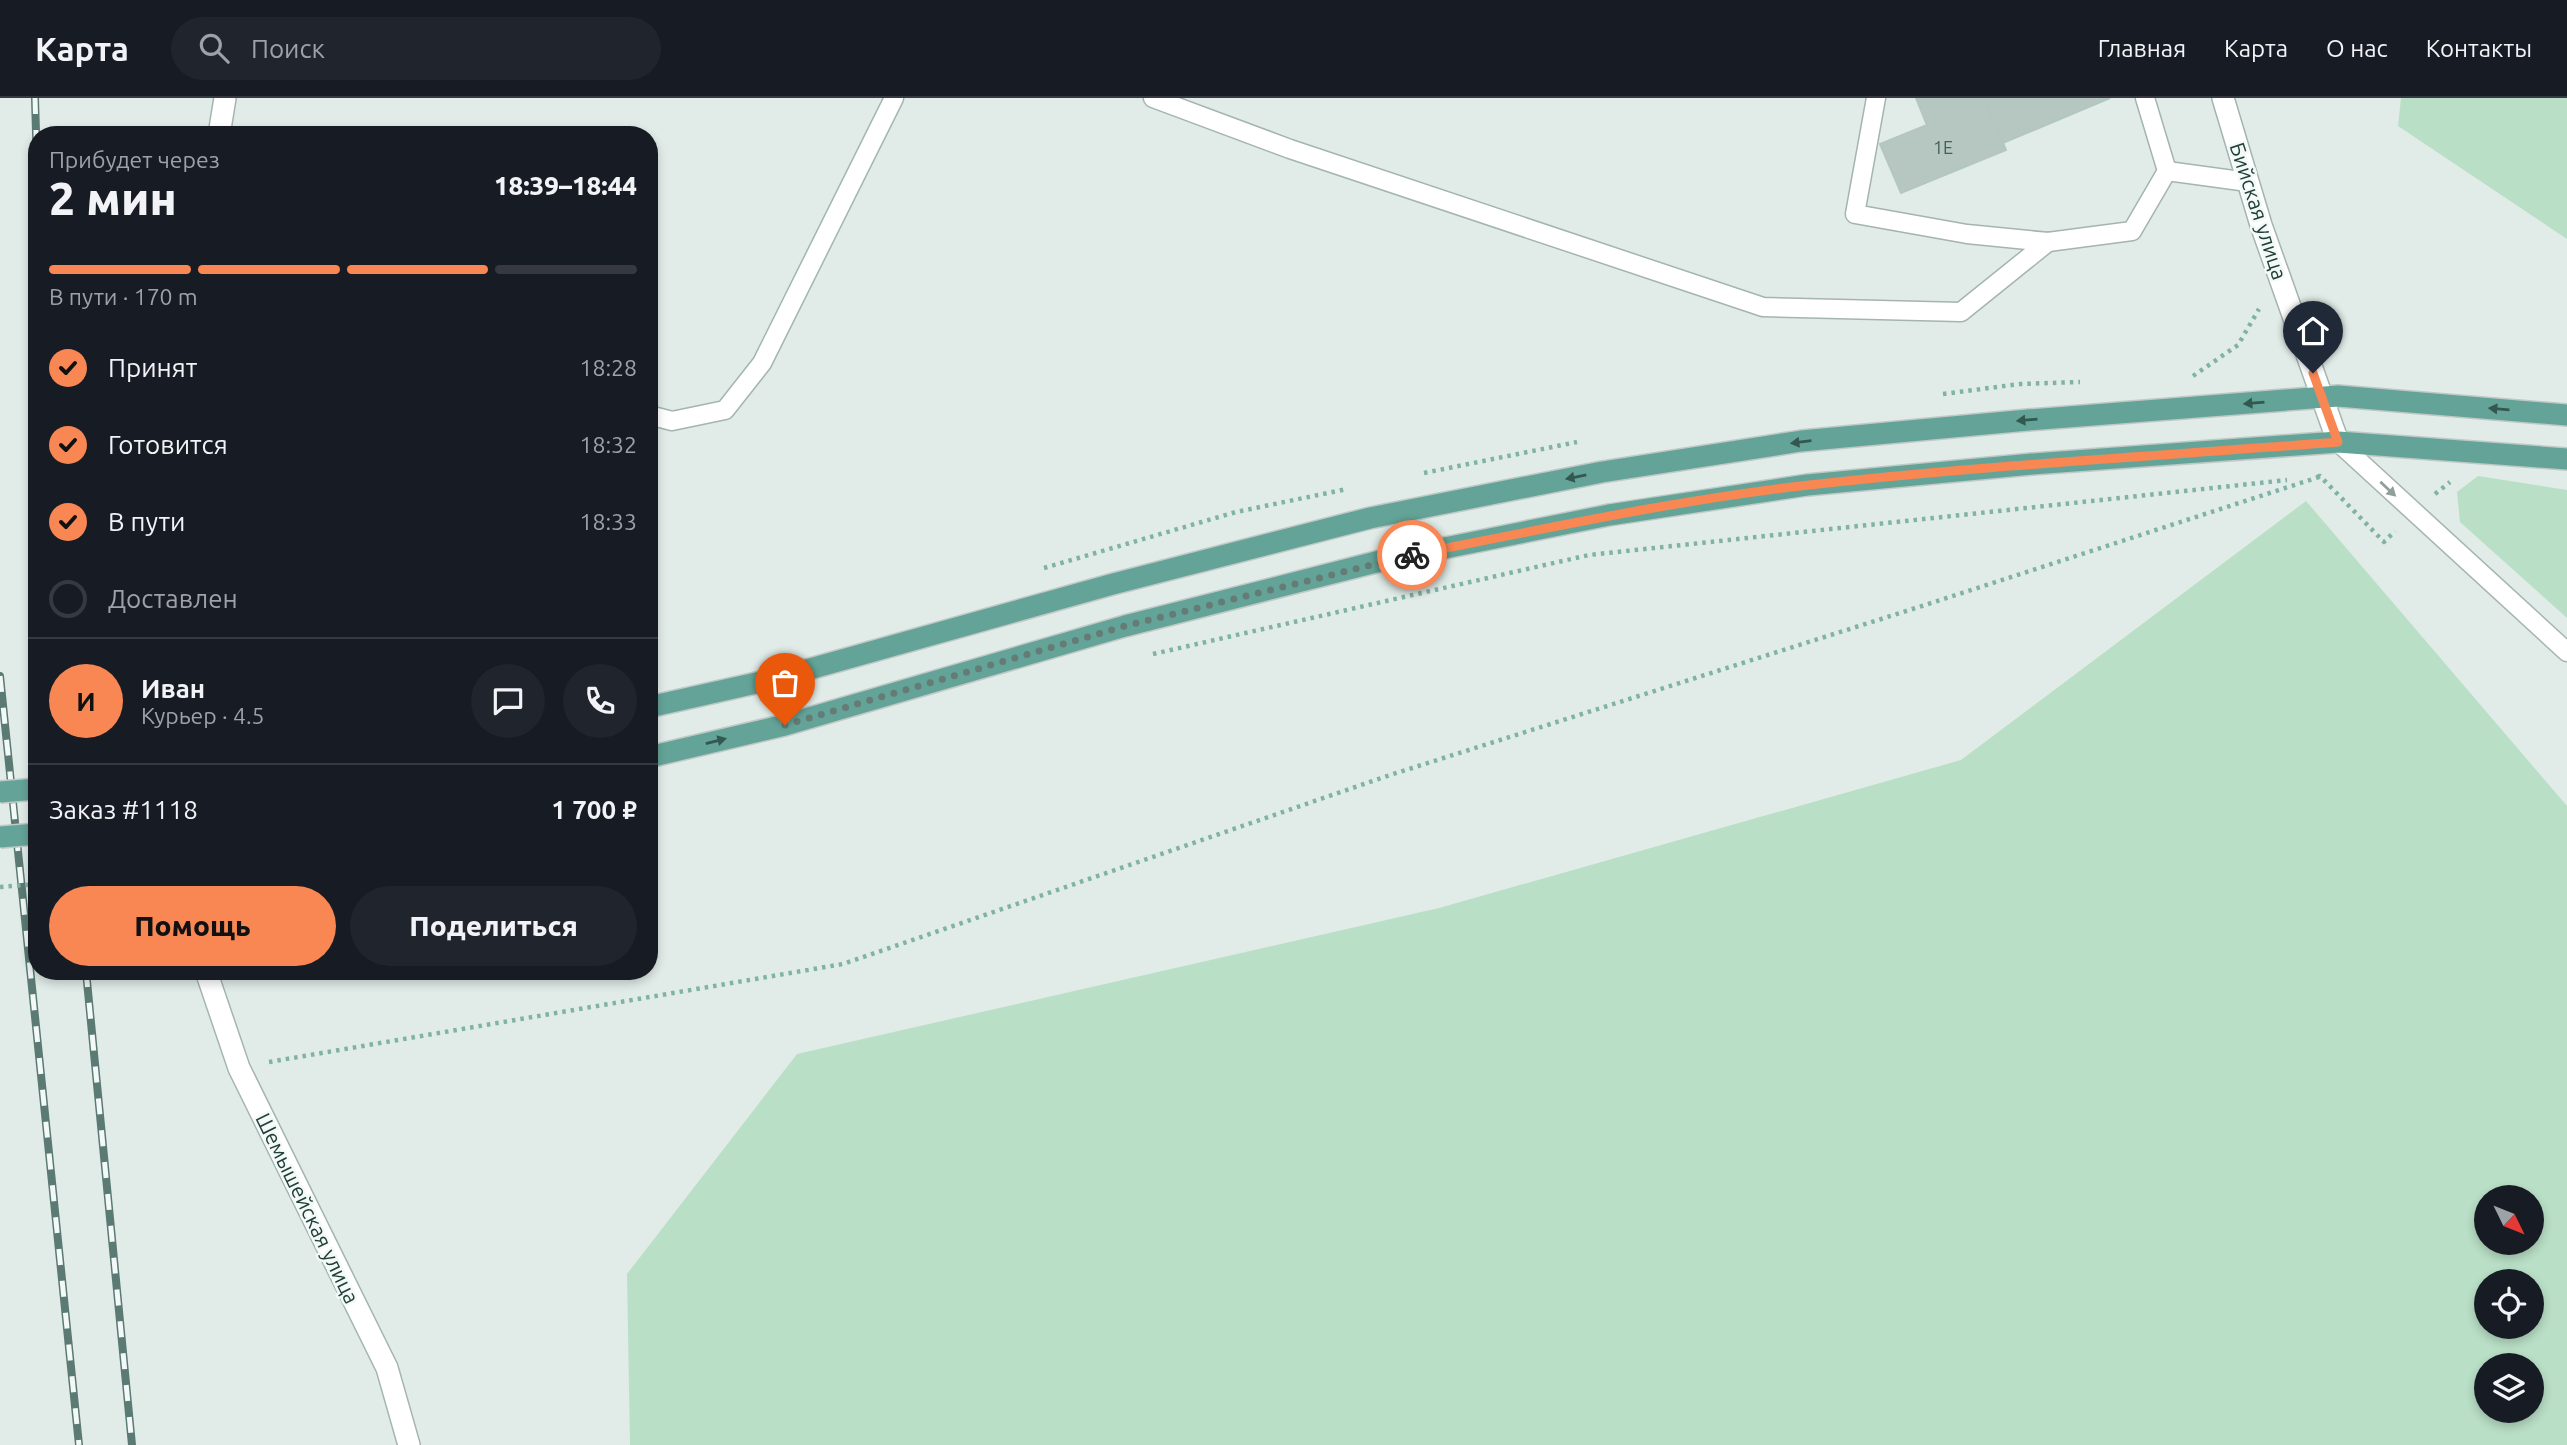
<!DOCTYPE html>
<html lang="ru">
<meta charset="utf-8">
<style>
body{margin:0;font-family:Ubuntu,sans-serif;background:#20242c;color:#f1f3f6;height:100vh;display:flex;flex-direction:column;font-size:26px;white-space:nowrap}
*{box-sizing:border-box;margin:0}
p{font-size:23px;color:#9ea1a6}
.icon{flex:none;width:38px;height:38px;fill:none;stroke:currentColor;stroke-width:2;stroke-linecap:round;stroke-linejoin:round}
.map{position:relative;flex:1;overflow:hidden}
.side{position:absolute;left:28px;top:28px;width:630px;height:854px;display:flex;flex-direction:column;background:#171b24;border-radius:28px;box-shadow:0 4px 10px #0003}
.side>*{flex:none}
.needle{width:46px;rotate:133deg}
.tools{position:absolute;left:2474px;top:1087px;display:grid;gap:14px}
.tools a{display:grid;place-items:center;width:70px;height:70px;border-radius:50%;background:#171b24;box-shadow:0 4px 10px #0003;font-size:35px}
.pin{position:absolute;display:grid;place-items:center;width:60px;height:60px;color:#fff;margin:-72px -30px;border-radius:50% 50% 50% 0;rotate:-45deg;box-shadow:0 0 7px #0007}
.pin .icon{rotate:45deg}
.courier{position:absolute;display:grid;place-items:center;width:70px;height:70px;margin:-35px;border:5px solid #f88753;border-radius:50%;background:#fff;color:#222;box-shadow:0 2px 9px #0007}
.summary em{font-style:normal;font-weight:800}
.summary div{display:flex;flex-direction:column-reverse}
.summary{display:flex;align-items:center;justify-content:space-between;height:119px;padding:0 21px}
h1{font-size:46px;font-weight:800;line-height:52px}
.bar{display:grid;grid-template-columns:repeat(4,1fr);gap:10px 7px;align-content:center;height:84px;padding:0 21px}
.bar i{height:9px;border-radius:5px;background:#363941}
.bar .active{background:#f88753}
.bar p{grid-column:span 4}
.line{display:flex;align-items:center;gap:18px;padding:0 21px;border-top:2px solid #363941}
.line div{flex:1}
.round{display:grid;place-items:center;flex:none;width:74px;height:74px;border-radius:37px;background:#20242c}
ol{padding:0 21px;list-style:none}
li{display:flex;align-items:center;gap:21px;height:77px}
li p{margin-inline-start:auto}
li .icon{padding:7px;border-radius:50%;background:#f88753;color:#111;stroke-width:4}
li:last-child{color:#9ea1a6}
li i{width:38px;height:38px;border:4px solid #363941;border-radius:50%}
.cta{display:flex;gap:14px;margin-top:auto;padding:14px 21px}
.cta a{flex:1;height:80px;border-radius:42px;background:#f88753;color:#111;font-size:28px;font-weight:800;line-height:80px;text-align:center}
.cta a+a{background:#20242c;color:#f1f3f6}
header{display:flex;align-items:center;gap:42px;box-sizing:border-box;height:98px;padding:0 35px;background:#171b24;border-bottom:2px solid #363941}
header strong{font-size:33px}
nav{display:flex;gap:38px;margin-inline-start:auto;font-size:24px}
.search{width:490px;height:63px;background:#20242c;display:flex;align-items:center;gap:18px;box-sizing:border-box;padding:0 24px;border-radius:38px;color:#9ea1a6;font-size:26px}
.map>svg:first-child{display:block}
.green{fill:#b9dfc6;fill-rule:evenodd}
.building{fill:#b6c7c1;stroke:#b3c6c0;stroke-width:2}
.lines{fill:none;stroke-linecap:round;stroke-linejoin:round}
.service-casing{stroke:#a4b4b0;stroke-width:21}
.minor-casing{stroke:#a4b4b0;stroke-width:24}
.tertiary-casing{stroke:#a4b4b0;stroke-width:24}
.primary-casing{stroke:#c1c9c7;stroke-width:24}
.path{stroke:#80b2a5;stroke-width:4.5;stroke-dasharray:3.5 5;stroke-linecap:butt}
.service{stroke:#fff;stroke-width:18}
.minor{stroke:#fff;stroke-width:21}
.tertiary{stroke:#fff;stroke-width:21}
.primary{stroke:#64a498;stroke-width:21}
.rail-casing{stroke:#5b7a73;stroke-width:8}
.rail{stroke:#f2f9f6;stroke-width:5;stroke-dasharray:16;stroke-linecap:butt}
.primary-bridge-casing{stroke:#c1c9c7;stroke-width:24;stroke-linecap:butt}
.path-bridge{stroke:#80b2a5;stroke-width:4.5;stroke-dasharray:3.5 5;stroke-linecap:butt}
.primary-bridge{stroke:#64a498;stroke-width:21}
.oneway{fill:#325850}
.oneway2{fill:#909e9c}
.done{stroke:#647b76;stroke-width:7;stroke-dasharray:0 12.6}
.route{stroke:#f88753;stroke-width:9}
.labels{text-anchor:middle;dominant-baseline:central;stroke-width:5;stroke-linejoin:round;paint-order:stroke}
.number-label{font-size:18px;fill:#46605a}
.street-label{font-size:21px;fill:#213e38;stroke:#f2f9f6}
</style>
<header>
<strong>Карта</strong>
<div class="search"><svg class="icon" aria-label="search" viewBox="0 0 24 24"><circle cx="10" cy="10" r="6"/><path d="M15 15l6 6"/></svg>Поиск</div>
<nav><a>Главная</a><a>Карта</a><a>О нас</a><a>Контакты</a></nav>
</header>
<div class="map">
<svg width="2567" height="1347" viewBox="0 0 2567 1347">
<rect width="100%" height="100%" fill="#e1ece8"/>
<g class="green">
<polygon points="2401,0 2567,0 2567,141 2398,28"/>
<polygon points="2478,378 2567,392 2567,520 2460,424 2457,394"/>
<path d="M2306 403 2567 708V1347H630L627 1176 797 956 1439 810 1961 662ZM2532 1099V1144H2487V1099ZM2487 1183H2532V1228H2487ZM2487 1267H2532V1312H2487Z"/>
</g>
<g class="building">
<polygon points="1916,0 1984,0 2006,52 1901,95 1880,46 1927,27"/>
<polygon points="1984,0 2110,0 2003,45"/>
</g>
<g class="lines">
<g class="service-casing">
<g id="service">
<polyline points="1153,0 1290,51 1763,209 1961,214 2048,144"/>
<polyline points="1876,0 1855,116 1967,136 2048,144 2132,133 2167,73 2145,0"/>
<polyline points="2167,73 2248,84"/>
<polyline points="649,317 672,323 725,312 762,265 894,0"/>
<polyline points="2338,344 2567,554"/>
</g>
</g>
<g class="minor-casing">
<g id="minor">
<polyline points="219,37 225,0"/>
<polyline points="206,873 239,970 387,1270 409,1347"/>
</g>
</g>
<g class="tertiary-casing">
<polyline id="tertiary" points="2223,0 2261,127 2338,344"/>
</g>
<g class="primary-casing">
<g id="primary">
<polyline points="649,609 774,581 1113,486 1370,420 1602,374 1801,343 2028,322 2338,298 2567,317"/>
<polyline points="649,659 785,627 1125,528 1380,463 1609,417 1807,387 2032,366 2338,344 2567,361"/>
</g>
</g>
<g class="path">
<polyline points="2193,278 2238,247 2259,211"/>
<polyline points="1943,296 2020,286 2080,284"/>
<polyline points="1424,375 1577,344"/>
<polyline points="2317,379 2320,378 2384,444 2395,433"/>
<polyline points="2435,396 2450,384"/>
<polyline points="1044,470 1236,414 1347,391"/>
<polyline points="1153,556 1589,457 2287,382"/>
<polyline points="269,964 843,866 1390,677 1922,508 2319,379"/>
</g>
<use href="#service" class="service"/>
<use href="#minor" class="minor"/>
<use href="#tertiary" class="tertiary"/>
<use href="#primary" class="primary"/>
<g class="rail-casing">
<g id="rail">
<polyline points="35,0 37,69"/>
<polyline points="0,578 79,1347"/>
<polyline points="86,873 132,1347"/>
</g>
</g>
<use href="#rail" class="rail"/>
<g class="primary-bridge-casing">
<g id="primary-bridge">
<polyline points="0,694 37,691"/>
<polyline points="0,739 37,736"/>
</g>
</g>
<polyline class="path-bridge" points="0,789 37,786"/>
<use href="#primary-bridge" class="primary-bridge"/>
</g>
<defs><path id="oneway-solid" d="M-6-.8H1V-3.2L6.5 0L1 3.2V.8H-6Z" transform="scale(1.75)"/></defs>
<g class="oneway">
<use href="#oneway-solid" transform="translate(2254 305) rotate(175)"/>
<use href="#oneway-solid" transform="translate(2499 311) rotate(-175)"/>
<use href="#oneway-solid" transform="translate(2027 322) rotate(175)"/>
<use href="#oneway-solid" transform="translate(1801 344) rotate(173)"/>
<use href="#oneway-solid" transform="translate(1576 379) rotate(169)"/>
<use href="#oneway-solid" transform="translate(716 643) rotate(-14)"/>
</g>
<use class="oneway2" href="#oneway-solid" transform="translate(2388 391) rotate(43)"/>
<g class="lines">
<polyline class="done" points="785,627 1125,528 1412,457"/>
<path class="route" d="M1412 457C1544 431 1676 402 1809 387 1985 367 2162 358 2338 344L2313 275"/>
</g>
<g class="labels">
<g class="number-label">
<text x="1943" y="49">1Е</text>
</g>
<g class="street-label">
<text transform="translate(2259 113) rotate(72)">Бийская улица</text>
<text transform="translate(308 1110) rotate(64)">Шемышейская улица</text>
</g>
</g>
</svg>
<div class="tools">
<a><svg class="needle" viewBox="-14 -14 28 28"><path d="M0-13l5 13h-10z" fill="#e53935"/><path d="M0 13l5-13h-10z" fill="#9ea1a6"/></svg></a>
<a><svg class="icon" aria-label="locate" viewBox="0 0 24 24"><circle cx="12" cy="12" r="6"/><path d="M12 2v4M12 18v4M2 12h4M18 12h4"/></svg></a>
<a><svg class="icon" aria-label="layers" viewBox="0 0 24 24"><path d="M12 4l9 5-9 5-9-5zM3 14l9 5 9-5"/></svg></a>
</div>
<div class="pin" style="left:785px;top:627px;background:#ea580c"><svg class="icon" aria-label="bag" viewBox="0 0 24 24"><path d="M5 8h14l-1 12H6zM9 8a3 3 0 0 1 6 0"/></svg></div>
<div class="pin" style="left:2313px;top:275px;background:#1f2937"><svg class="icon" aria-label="home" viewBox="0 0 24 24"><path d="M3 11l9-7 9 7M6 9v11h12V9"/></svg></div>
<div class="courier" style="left:1412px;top:457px"><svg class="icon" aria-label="bike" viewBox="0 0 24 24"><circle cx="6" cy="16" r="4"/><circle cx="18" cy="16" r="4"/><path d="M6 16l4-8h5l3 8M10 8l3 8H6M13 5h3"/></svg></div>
<section class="side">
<div class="summary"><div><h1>2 мин</h1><p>Прибудет через</p></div><em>18:39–18:44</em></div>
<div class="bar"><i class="active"></i><i class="active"></i><i class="active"></i><i></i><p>В пути · 170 m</p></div>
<ol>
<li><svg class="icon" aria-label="check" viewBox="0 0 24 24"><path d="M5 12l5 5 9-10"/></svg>Принят<p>18:28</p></li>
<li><svg class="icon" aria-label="check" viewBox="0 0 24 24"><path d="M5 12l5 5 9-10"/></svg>Готовится<p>18:32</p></li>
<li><svg class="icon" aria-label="check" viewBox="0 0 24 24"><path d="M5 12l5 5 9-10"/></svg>В пути<p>18:33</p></li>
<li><i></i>Доставлен</li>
</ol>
<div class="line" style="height:126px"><b class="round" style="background:#f88753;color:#111">И</b><div><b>Иван</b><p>Курьер · 4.5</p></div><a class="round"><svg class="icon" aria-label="chat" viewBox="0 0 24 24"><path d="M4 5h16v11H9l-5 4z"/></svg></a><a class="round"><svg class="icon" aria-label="phone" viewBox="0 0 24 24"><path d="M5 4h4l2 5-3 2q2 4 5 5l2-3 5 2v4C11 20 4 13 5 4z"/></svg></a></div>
<div class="line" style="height:91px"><div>Заказ #1118</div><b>1 700 ₽</b></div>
<div class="cta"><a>Помощь</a><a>Поделиться</a></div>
</section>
</div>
